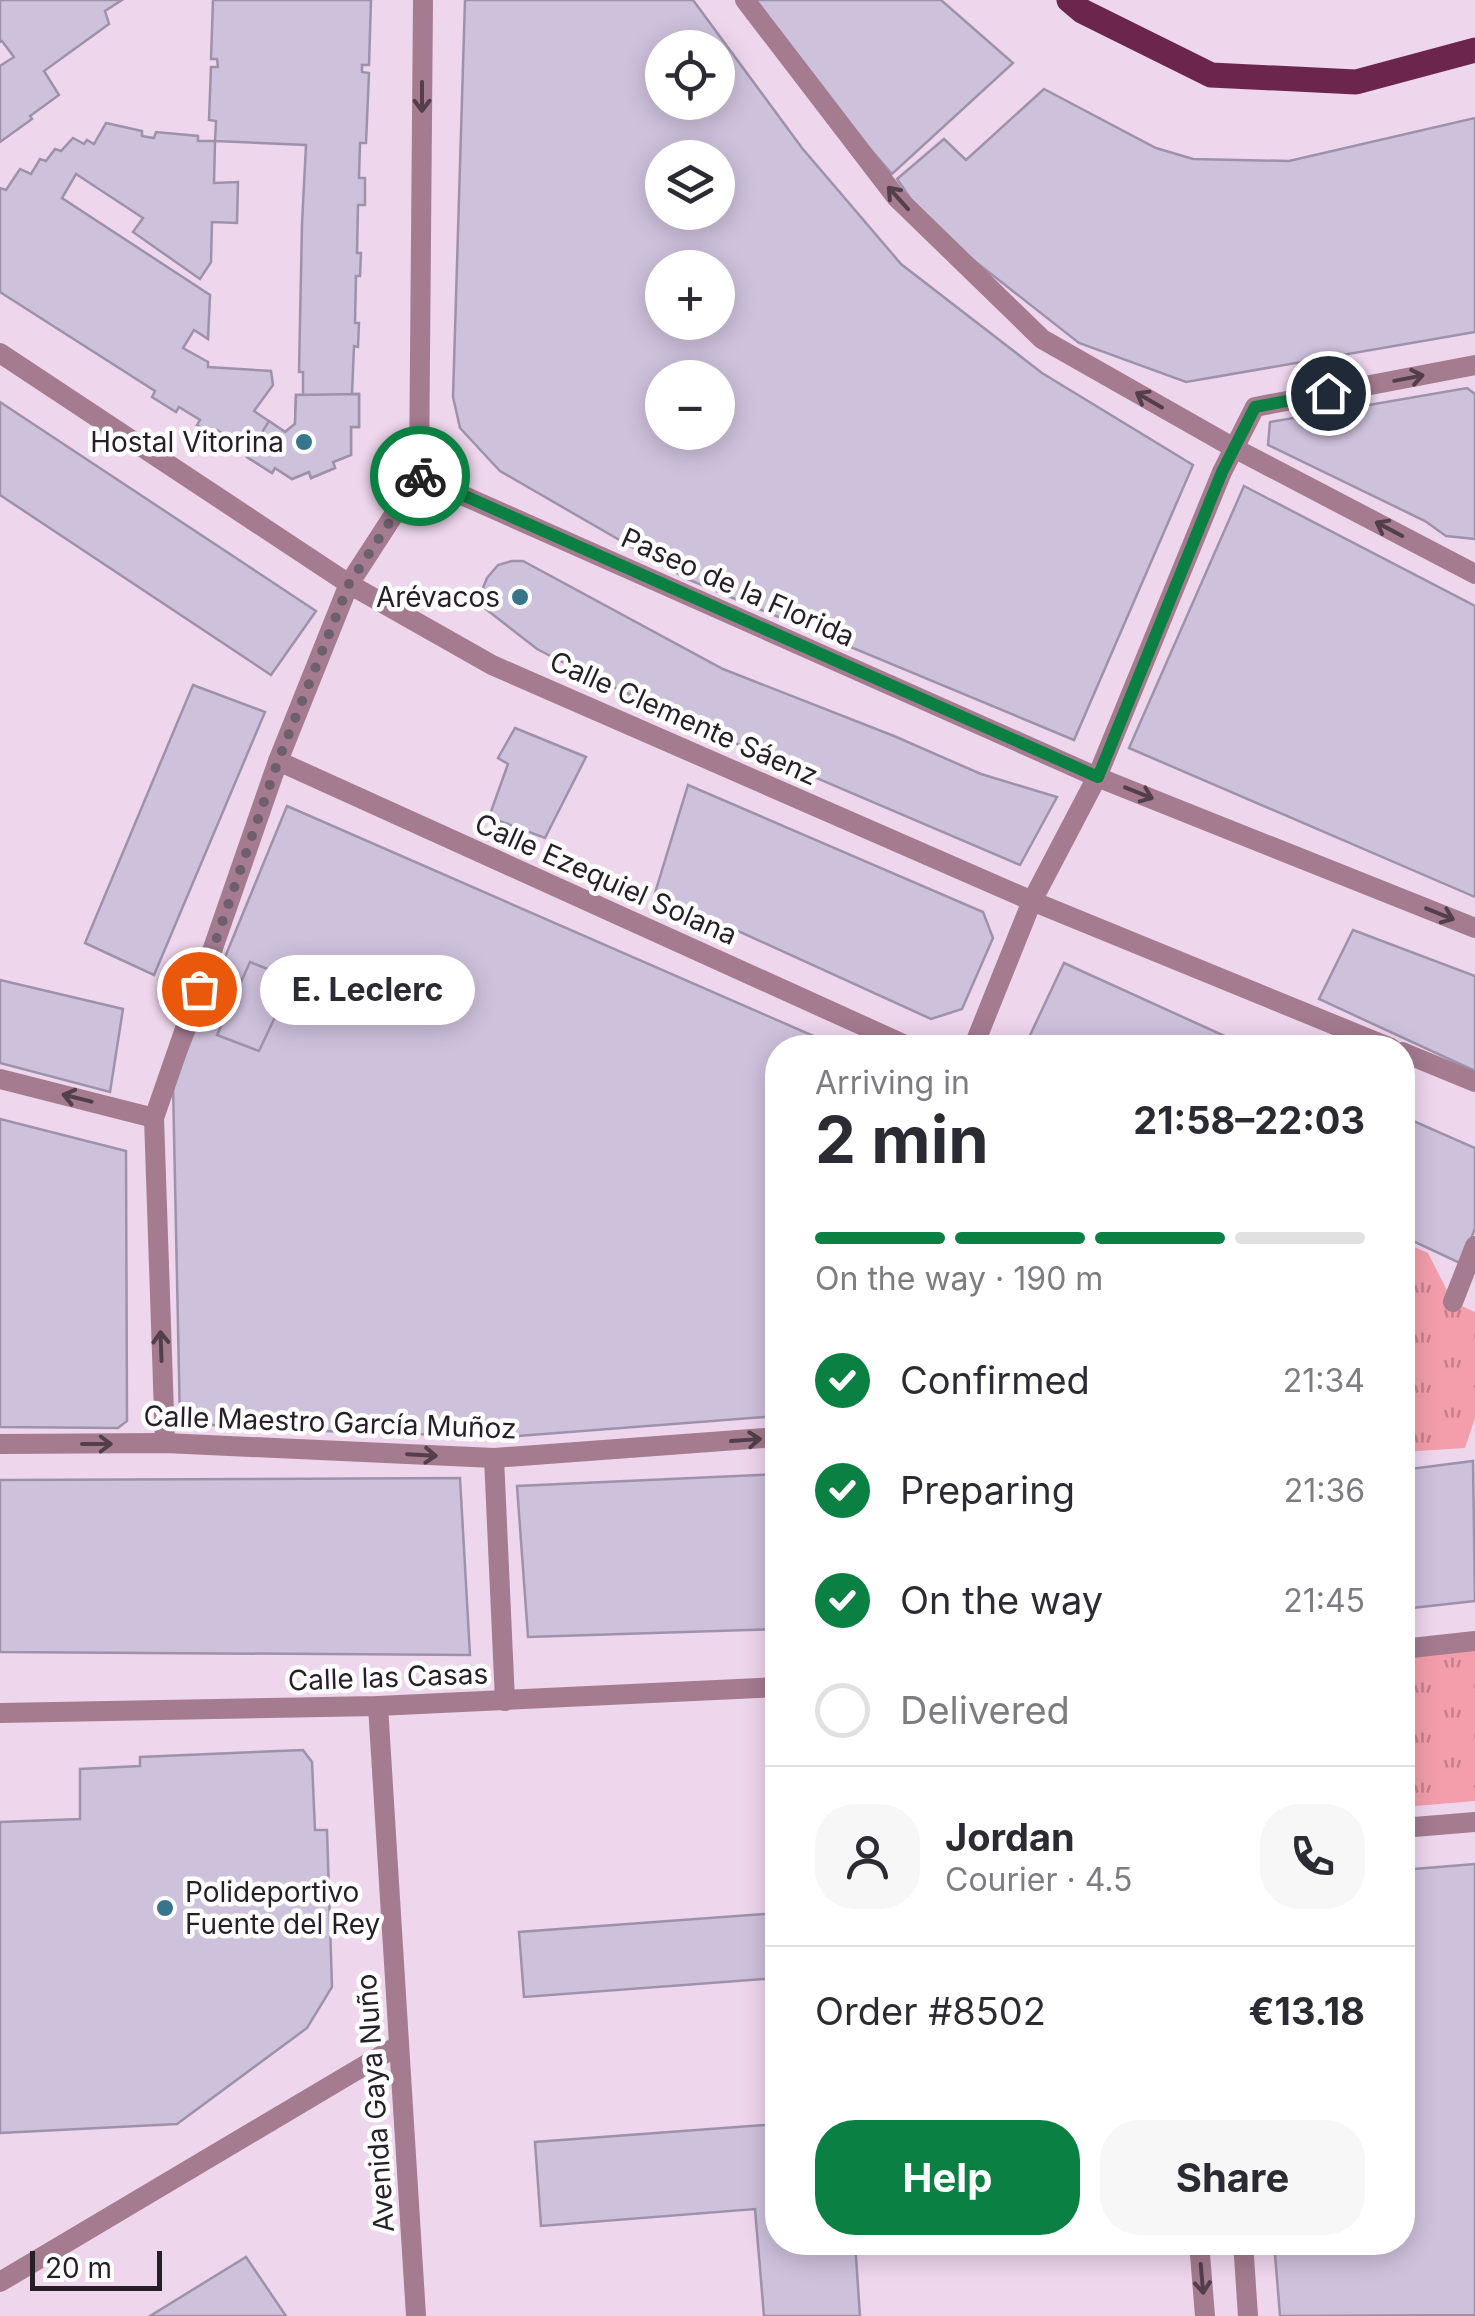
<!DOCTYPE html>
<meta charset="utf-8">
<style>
body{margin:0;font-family:Inter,sans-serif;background:#f7f7f7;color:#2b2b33;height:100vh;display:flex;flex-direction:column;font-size:38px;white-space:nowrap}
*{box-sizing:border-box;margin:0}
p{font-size:32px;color:#7c7c81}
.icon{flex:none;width:55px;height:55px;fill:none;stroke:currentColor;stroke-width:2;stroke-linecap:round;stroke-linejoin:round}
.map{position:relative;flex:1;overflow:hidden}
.side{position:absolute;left:765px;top:1035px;width:650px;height:1220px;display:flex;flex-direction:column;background:#fff;border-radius:40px;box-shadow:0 5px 25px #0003}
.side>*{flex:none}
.buttons{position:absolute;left:645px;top:30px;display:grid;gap:20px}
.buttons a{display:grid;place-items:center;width:90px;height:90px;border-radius:50%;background:#fff;box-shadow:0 5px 25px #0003;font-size:50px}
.scale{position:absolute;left:30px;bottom:25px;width:132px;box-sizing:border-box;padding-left:10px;border:5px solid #271f27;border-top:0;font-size:28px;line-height:35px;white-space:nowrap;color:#271f27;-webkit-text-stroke:8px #fff;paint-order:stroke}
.pin{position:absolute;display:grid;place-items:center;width:85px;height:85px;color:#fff;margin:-42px;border:5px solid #fff;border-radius:50%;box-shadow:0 2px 10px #0007}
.courier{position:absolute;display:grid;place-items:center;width:100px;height:100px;margin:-50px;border:8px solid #0b8043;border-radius:50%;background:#fff;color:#222;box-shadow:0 2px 12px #0007}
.bubble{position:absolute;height:70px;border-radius:35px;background:#fff;box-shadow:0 5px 25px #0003;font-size:32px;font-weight:700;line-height:70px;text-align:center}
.headline em{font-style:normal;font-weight:700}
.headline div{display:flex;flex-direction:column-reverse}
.headline{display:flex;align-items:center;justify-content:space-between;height:170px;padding:0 50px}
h1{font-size:65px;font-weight:700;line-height:75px}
.bar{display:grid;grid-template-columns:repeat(4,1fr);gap:15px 10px;align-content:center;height:120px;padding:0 50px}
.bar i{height:12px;border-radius:8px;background:#e1e1e2}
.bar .active{background:#0b8043}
.bar p{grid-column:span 4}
.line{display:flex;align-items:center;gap:25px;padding:0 50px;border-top:2px solid #e1e1e2}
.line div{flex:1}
.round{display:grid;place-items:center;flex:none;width:105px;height:105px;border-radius:40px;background:#f7f7f7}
ol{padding:0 50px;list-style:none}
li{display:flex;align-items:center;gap:30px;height:110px}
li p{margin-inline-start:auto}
li .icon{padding:10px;border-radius:50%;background:#0b8043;color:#fff;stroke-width:4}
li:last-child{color:#7c7c81}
li i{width:55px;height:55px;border:5px solid #e1e1e2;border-radius:50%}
.primary-button{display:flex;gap:20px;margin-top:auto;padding:20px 50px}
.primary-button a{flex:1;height:115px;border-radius:40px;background:#0b8043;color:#fff;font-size:40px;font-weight:700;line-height:115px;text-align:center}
.primary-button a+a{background:#f7f7f7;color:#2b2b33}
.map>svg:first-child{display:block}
.park{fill:url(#park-tufts)}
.building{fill:#cec1dc;stroke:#9e92ab;stroke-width:2.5;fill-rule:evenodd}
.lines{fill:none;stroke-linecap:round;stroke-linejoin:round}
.lane{stroke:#a47b8f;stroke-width:20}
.street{stroke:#a47b8f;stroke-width:20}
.primary{stroke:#6c264d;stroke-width:25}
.oneway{stroke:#533f4b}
.done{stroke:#6d5f6c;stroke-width:10;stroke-dasharray:0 18}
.route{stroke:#0b8043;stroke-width:12}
.poi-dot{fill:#36758a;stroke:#fff;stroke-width:4}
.labels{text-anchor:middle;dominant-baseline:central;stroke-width:9;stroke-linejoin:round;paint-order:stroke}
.poi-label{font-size:28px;fill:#271f27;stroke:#fff;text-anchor:end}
.street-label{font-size:28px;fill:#271f27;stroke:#fff}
</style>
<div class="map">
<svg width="1475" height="2316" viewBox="0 0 1475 2316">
<defs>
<pattern id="park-tufts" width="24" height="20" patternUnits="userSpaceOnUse" patternTransform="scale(2.5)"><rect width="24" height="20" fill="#f49eab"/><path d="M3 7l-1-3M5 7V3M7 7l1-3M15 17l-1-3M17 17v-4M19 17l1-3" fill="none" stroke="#c6808b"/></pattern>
</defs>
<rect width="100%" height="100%" fill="#eed6ed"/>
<g class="park">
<polygon points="1403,1242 1428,1253 1453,1302 1475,1312 1475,1418 1465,1448 1403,1452"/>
<polygon points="1475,1641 1475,1801 1403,1807 1402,1649"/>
</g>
<g class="building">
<polygon points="0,0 122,0 105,11 109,24 44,71 59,95 30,116 32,119 0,142 0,66 14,57 2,41 0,42"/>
<path d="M213 0H371L369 65H362V72L369 73 366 143H360L359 178H365V205H358L357 253H361L360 276H356L355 323H359L358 347 354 346 352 394H359V427H351V455L333 462 335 468 311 478 309 472 292 479 275 468 272 473 247 457 250 452 217 430 214 435 197 425 200 420 179 407 176 412 152 397 155 391 0 292V188L6 190 20 169 31 174 40 159 46 161 55 149 61 151 73 138 84 144 87 140 94 144 106 123 142 131V136L154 138 156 132 198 136V141H215L216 121 209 120 211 67H218L217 59H211ZM215 141 306 145 302 224 299 372H303V395H296L295 424 285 432 254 411 273 385 271 371 208 367V362L183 348 194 330 208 339 210 295 62 198 76 174 143 218 133 232 200 279 211 262 212 222 237 223 238 182 214 183Z"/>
<path d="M465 0H693L802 148 901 264 1042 373 1193 465 1074 740 687 579 500 471 460 428 453 397ZM662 48H718V102H662ZM662 158H718V212H662ZM662 268H718V322H662ZM662 378H718V432H662Z"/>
<polygon points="749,0 941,0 1013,63 892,174 803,72"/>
<polygon points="1044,89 1156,148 1193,159 1289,161 1475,118 1475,332 1186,382 1079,343 944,237 919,211 897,179 944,139 966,160"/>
<polygon points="1467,388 1475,394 1475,539 1446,536 1425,521 1268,445 1270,422"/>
<polygon points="359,394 359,427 351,427 351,455 333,462 335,468 311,478 309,472 292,479 275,468 272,473 247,457 269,421 285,432 295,424 296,395"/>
<polygon points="0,402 316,611 271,675 0,495"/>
<polygon points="1244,486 1475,606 1475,897 1129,748"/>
<polygon points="512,561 523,561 723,669 894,736 981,774 1057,797 1020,865 744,747 598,680 537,649 482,606 481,593 487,578 498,565"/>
<polygon points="193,685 265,712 154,975 85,943"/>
<polygon points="515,728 586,757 545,838 489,817 508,764 498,758"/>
<polygon points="688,785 983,912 993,938 962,1009 931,1019 655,893"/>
<polygon points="287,806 841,1048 778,1048 778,1416 505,1437 292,1430 180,1423 173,1084"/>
<polygon points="1353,930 1475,976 1475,1071 1319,999"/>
<polygon points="250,962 293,979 259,1051 217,1035"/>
<polygon points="1064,963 1251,1048 1024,1048"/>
<polygon points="0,980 123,1009 110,1092 0,1063"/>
<polygon points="1402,1116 1475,1148 1475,1228 1462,1264 1402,1236"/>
<polygon points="0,1119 126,1151 127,1421 118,1428 0,1427"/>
<polygon points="1473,1461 1475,1601 1402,1609 1402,1470"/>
<polygon points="778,1474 778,1629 528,1637 517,1486"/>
<polygon points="460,1478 470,1655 0,1652 0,1480"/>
<polygon points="303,1750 312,1762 315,1830 327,1830 332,1987 307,2028 177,2124 0,2133 0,1822 80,1819 80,1769 140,1766 140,1757"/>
<polygon points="1475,1864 1475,2315 1280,2316 1274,2242 1402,2242 1402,1870"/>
<polygon points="778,1913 778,1978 524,1997 519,1932"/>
<polygon points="778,2124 778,2242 855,2242 860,2316 764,2316 755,2209 541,2226 535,2142"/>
<polygon points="246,2257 286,2316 150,2316"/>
</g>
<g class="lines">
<polyline class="lane" points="494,1458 505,1701"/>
<g class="street">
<polyline points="423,0 419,476 1097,777 1475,928"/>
<polyline points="745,0 896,197 1042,339 1234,448 1475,574"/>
<polyline points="0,353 349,584 492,665 1032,901 1391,1048"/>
<polyline points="278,761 912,1048"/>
<polyline points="973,1048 1032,901 1097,777 1222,472 1255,407 1475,365"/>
<polyline points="1402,1052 1475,1082"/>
<polyline points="0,1079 154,1118"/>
<polyline points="1453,1302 1475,1246"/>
<polyline points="165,1443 154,1118 278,761 349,584 419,476"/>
<polyline points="0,1444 165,1443 494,1458 778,1437"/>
<polyline points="1402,1649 1475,1641"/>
<polyline points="378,1706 416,2316"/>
<polyline points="0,1713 378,1706 778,1687"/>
<polyline points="1402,1828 1475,1822"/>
<polyline points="1199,2242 1205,2316"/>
<polyline points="1243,2242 1248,2316"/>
<polyline points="0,2282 399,2045"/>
</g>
<polyline class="primary" points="1069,0 1082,11 1211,75 1356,82 1475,50"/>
</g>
<defs><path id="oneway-shaft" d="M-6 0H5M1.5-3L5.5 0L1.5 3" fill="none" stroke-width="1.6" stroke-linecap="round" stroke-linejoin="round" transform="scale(2.5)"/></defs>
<g class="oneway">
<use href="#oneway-shaft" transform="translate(422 97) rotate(90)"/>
<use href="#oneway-shaft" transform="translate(898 198) rotate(-132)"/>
<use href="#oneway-shaft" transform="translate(1409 378) rotate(-11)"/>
<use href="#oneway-shaft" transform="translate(1149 400) rotate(-150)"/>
<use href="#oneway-shaft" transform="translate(1389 529) rotate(-152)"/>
<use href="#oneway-shaft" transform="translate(1139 793) rotate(22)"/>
<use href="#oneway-shaft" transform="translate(1440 914) rotate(22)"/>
<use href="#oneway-shaft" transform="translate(77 1098) rotate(-166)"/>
<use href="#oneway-shaft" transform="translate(161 1346) rotate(-92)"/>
<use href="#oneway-shaft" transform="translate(746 1440) rotate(-4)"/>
<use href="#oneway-shaft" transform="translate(97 1444)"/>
<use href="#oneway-shaft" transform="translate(422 1455) rotate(3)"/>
<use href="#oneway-shaft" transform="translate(1202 2279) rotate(85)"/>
</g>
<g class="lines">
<polyline class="done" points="199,989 278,761 349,584 420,476"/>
<polyline class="route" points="420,476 1098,777 1222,472 1255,407 1328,393"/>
</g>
<g class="poi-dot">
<circle cx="304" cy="442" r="10"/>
<circle cx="520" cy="597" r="10"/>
<circle cx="165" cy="1908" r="10"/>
</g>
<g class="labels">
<g class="poi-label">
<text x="284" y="442">Hostal Vitorina</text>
<text x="500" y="597">Arévacos</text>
<text x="185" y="1892" text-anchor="start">Polideportivo<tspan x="185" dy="32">Fuente del Rey</tspan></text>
</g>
<g class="street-label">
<text transform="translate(738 587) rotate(24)">Paseo de la Florida</text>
<text transform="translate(684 718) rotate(24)">Calle Clemente Sáenz</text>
<text transform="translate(606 879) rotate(24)">Calle Ezequiel Solana</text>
<text transform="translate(330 1422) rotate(2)">Calle Maestro García Muñoz</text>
<text transform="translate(388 1677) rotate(-2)">Calle las Casas</text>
<text transform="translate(375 2103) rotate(-94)">Avenida Gaya Nuño</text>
</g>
</g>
</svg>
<div class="buttons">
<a><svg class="icon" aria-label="locate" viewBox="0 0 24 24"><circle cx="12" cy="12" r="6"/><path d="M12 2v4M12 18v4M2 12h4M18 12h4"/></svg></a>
<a><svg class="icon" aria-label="layers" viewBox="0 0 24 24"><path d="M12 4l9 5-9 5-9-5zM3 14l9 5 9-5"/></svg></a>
<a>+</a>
<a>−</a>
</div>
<div class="scale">20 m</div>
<div class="pin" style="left:199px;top:989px;background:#ea580c"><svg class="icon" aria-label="bag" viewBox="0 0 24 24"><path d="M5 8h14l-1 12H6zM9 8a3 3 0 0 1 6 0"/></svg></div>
<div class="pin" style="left:1328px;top:393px;background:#1f2937"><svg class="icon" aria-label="home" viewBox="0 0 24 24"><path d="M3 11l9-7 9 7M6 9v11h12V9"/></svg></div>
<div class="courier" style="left:420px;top:476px"><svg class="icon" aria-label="bike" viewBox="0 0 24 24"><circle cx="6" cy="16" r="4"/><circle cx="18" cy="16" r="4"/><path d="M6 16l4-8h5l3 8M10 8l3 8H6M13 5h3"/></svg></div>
<div class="bubble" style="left:260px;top:955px;width:215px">E. Leclerc</div>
<section class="side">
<div class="headline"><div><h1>2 min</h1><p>Arriving in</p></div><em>21:58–22:03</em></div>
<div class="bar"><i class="active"></i><i class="active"></i><i class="active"></i><i></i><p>On the way · 190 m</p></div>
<ol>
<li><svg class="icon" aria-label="check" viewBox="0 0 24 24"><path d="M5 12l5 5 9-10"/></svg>Confirmed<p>21:34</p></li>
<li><svg class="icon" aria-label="check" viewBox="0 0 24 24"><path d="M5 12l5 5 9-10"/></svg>Preparing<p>21:36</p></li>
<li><svg class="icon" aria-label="check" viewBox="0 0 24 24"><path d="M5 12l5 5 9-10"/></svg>On the way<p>21:45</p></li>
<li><i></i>Delivered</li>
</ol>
<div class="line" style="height:180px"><a class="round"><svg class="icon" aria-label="person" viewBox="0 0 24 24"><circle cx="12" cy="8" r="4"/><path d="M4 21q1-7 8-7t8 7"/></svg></a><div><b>Jordan</b><p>Courier · 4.5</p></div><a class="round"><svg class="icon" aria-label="phone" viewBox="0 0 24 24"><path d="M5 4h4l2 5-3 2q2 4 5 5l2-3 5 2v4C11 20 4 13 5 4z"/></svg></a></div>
<div class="line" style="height:130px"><div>Order #8502</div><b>€13.18</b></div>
<div class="primary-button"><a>Help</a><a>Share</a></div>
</section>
</div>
